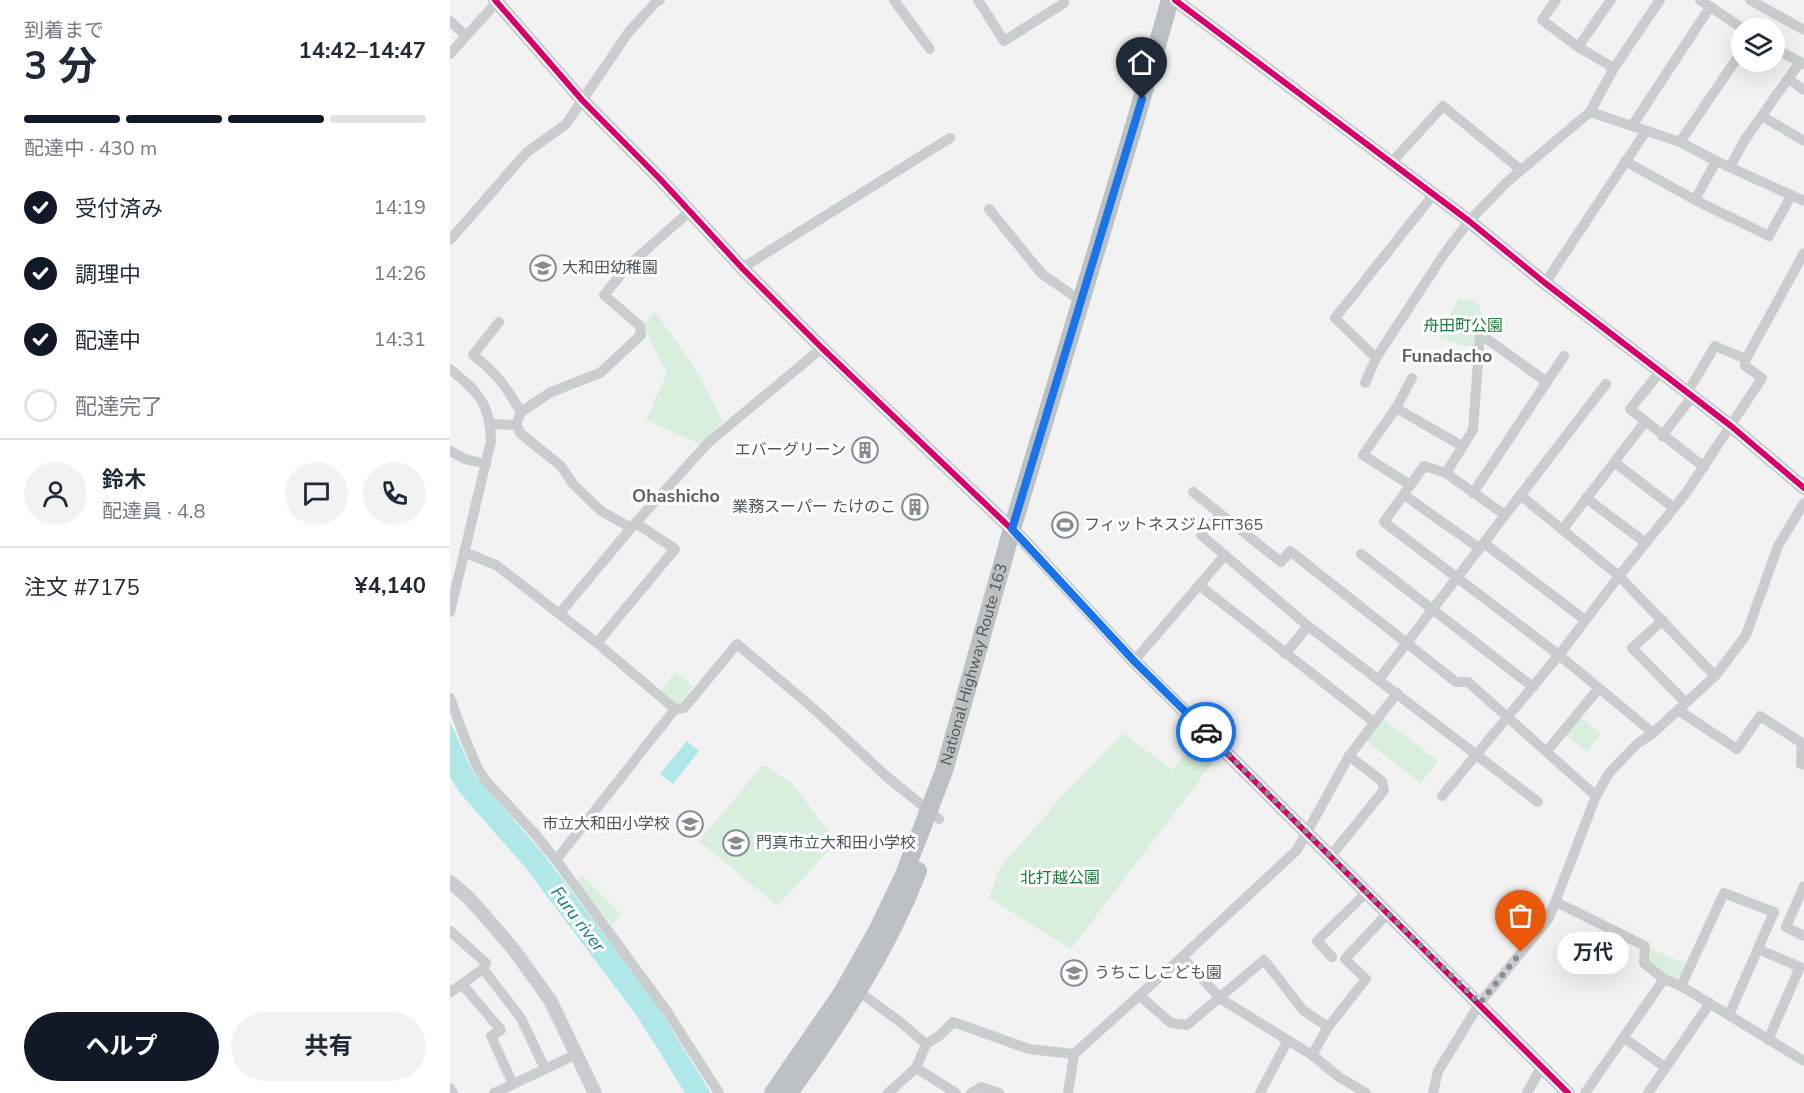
<!DOCTYPE html>
<html lang="ja">
<meta charset="utf-8">
<style>
body{margin:0;font-family:"Nunito Sans","Noto Sans JP",sans-serif;background:#f2f2f3;color:#1f2937;height:100vh;display:flex;flex-direction:column;font-size:22px;white-space:nowrap}
*{box-sizing:border-box;margin:0}
p{font-size:20px;color:#747a83}
.icon{flex:none;width:33px;height:33px;fill:none;stroke:currentColor;stroke-width:2;stroke-linecap:round;stroke-linejoin:round}
.map{position:relative;flex:1;overflow:hidden}
.drawer{display:flex;flex-direction:column;background:#fff;width:450px}
.drawer>*{flex:none}
.fabs{position:absolute;left:1281px;top:18px;display:grid;gap:12px}
.fabs a{display:grid;place-items:center;width:54px;height:54px;border-radius:50%;background:#fff;box-shadow:0 6px 24px #0002;font-size:30px}
.pin{position:absolute;display:grid;place-items:center;width:51px;height:51px;color:#fff;margin:-62px -26px;border-radius:50% 50% 50% 0;rotate:-45deg;box-shadow:0 0 6px #0007}
.pin .icon{rotate:45deg}
.courier{position:absolute;display:grid;place-items:center;width:60px;height:60px;margin:-30px;border:4px solid #1a73e8;border-radius:50%;background:#fff;color:#222;box-shadow:0 2px 8px #0007}
.bubble{position:absolute;height:42px;border-radius:21px;background:#fff;box-shadow:0 6px 24px #0002;font-size:20px;font-weight:700;line-height:42px;text-align:center}
.headline em{font-style:normal;font-weight:700}
.headline div{display:flex;flex-direction:column-reverse}
.headline{display:flex;align-items:center;justify-content:space-between;height:102px;padding:0 24px}
h1{font-size:39px;font-weight:700;line-height:45px}
.bar{display:grid;grid-template-columns:repeat(4,1fr);gap:9px 6px;align-content:center;height:72px;padding:0 24px}
.bar i{height:8px;border-radius:4px;background:#e0e1e3}
.bar .current{background:#111827}
.bar p{grid-column:span 4}
.line{display:flex;align-items:center;gap:15px;padding:0 24px;border-top:2px solid #e0e1e3}
.line div{flex:1}
.round{display:grid;place-items:center;flex:none;width:63px;height:63px;border-radius:32px;background:#f2f2f3}
ol{padding:0 24px;list-style:none}
li{display:flex;align-items:center;gap:18px;height:66px}
li p{margin-inline-start:auto}
li .icon{padding:6px;border-radius:50%;background:#111827;color:#fff;stroke-width:4}
li:last-child{color:#747a83}
li i{width:33px;height:33px;border:3px solid #e0e1e3;border-radius:50%}
.cta{display:flex;gap:12px;margin-top:auto;padding:12px 24px}
.cta a{flex:1;height:69px;border-radius:36px;background:#111827;color:#fff;font-size:24px;font-weight:700;line-height:69px;text-align:center}
.cta a+a{background:#f2f2f3;color:#1f2937}
main{display:flex;flex:1;min-height:0}
.map>svg:first-child{display:block}
.green{fill:#d8efdd}
.water{fill:#b0e8ea}
.lines{fill:none;stroke-linecap:round;stroke-linejoin:round}
.street{stroke:#cacdcd;stroke-width:10}
.secondary{stroke:#cacdcf;stroke-width:14}
.highway{stroke:#bcc2c4;stroke-width:18}
.cycleway-casing{stroke:#fff;stroke-width:10}
.cycleway{stroke:#d6006c;stroke-width:6}
.done{stroke:#858d91;stroke-width:6;stroke-dasharray:0 10.8}
.route{stroke:#1a73e8;stroke-width:8}
.labels{text-anchor:middle;dominant-baseline:central;stroke-width:6;stroke-linejoin:round;paint-order:stroke}
.poi-label{font-size:16px;fill:#4a575d;stroke:#fff;text-anchor:start}
.park-label{font-size:16px;fill:#1f7a3d;stroke:#fff}
.street-label{font-size:16px;fill:#4a575d;stroke:#fff}
.neighbourhood-label{font-size:18px;font-weight:bold;fill:#5e6265;stroke:#fff}
.water-label{font-size:18px;font-style:italic;fill:#178185;stroke:#fff}
</style>
<main>
<section class="drawer">
<div class="headline"><div><h1>3 分</h1><p>到着まで</p></div><em>14:42–14:47</em></div>
<div class="bar"><i class="current"></i><i class="current"></i><i class="current"></i><i></i><p>配達中 · 430 m</p></div>
<ol>
<li><svg class="icon" aria-label="check" viewBox="0 0 24 24"><path d="M5 12l5 5 9-10"/></svg>受付済み<p>14:19</p></li>
<li><svg class="icon" aria-label="check" viewBox="0 0 24 24"><path d="M5 12l5 5 9-10"/></svg>調理中<p>14:26</p></li>
<li><svg class="icon" aria-label="check" viewBox="0 0 24 24"><path d="M5 12l5 5 9-10"/></svg>配達中<p>14:31</p></li>
<li><i></i>配達完了</li>
</ol>
<div class="line" style="height:108px"><a class="round"><svg class="icon" aria-label="person" viewBox="0 0 24 24"><circle cx="12" cy="8" r="4"/><path d="M4 21q1-7 8-7t8 7"/></svg></a><div><b>鈴木</b><p>配達員 · 4.8</p></div><a class="round"><svg class="icon" aria-label="chat" viewBox="0 0 24 24"><path d="M4 5h16v11H9l-5 4z"/></svg></a><a class="round"><svg class="icon" aria-label="phone" viewBox="0 0 24 24"><path d="M5 4h4l2 5-3 2q2 4 5 5l2-3 5 2v4C11 20 4 13 5 4z"/></svg></a></div>
<div class="line" style="height:78px"><div>注文 #7175</div><b>¥4,140</b></div>
<div class="cta"><a>ヘルプ</a><a>共有</a></div>
</section>
<div class="map">
<svg width="1354" height="1093" viewBox="0 0 1354 1093">
<rect width="100%" height="100%" fill="#f2f2f2"/>
<g class="green">
<polygon points="1009,298 1013,301 1020,299 1029,305 1031,316 1026,349 988,337"/>
<polygon points="204,311 243,365 273,422 250,444 196,420 217,373 193,325"/>
<polygon points="225,672 243,686 229,705 211,691"/>
<polygon points="1130,717 1151,733 1137,752 1116,735"/>
<polygon points="932,718 988,761 971,783 915,740"/>
<polygon points="673,733 722,770 750,736 770,753 621,949 539,898 549,869 614,794"/>
<polygon points="313,765 342,783 386,842 328,906 249,841"/>
<polygon points="132,875 171,914 162,925 127,881"/>
<polygon points="1200,949 1235,963 1231,976 1221,979 1197,960"/>
</g>
<g class="water">
<polygon points="0,722 24,774 91,851 204,1001 261,1093 235,1093 187,1016 75,867 10,793 0,777"/>
<polygon points="237,741 249,751 223,784 210,774"/>
</g>
<g class="lines">
<g class="street">
<polyline points="444,0 480,49"/>
<polyline points="528,0 554,41 614,3"/>
<polyline points="1106,0 1092,20 1128,47 1164,68"/>
<polyline points="1250,0 1292,28"/>
<polyline points="1300,0 1354,30"/>
<polyline points="0,21 16,36"/>
<polyline points="1128,47 1161,0"/>
<polyline points="1324,48 1354,64"/>
<polyline points="0,54 47,2"/>
<polyline points="1338,79 1354,90"/>
<polyline points="1140,112 1230,142 1266,161 1354,201"/>
<polyline points="1312,116 1354,141"/>
<polyline points="1182,126 1260,7"/>
<polyline points="1230,142 1292,51"/>
<polyline points="1175,161 1245,200 1319,236 1341,196"/>
<polyline points="941,163 993,106 1071,170"/>
<polyline points="1280,167 1294,141 1350,62"/>
<polyline points="1245,200 1266,161"/>
<polyline points="539,209 592,274 631,301"/>
<polyline points="0,240 76,153 116,124 178,33 205,3 210,0"/>
<polyline points="292,268 500,138"/>
<polyline points="1095,283 1196,131"/>
<path d="M49 322 23 355C47 373 56 387 71 412"/>
<polyline points="1030,334 1097,382"/>
<polyline points="926,358 885,318 983,195"/>
<path d="M0 369C28 392 40 403 41 441L0 612"/>
<polyline points="1210,372 1180,409 1254,467"/>
<polyline points="915,383 926,358 994,254 1019,221 1057,182 1140,112 1164,68 1210,0"/>
<polyline points="1237,393 1265,346 1296,359 1354,253"/>
<polyline points="946,408 1012,446"/>
<polyline points="41,424 66,425 71,412 101,392 150,373 191,335 190,326 154,295 178,266 240,211"/>
<polyline points="66,425 71,434 111,466 123,484 151,511 181,528"/>
<polyline points="1212,436 1242,397"/>
<polyline points="0,451 15,459 36,464"/>
<polyline points="1164,462 1224,508"/>
<polyline points="996,473 1023,430 1030,334"/>
<polyline points="960,485 913,455 946,408 962,378"/>
<polyline points="743,492 831,562 840,551 1006,682 1018,682 1146,796"/>
<polyline points="1023,493 1114,356"/>
<polyline points="954,495 1029,548"/>
<polyline points="1070,495 1169,576 1265,676"/>
<polyline points="1136,498 1196,543"/>
<polyline points="770,514 751,535 858,626 1088,802"/>
<polyline points="1055,515 996,473 974,466 934,522 1109,655 1203,733"/>
<polyline points="1113,529 1195,422"/>
<polyline points="1034,543 1135,620"/>
<polyline points="16,553 46,565 147,643 225,709 234,708 287,644 363,708 436,776 489,819"/>
<polyline points="911,554 1083,687"/>
<polyline points="749,585 925,723"/>
<polyline points="110,613 181,528 258,443 372,348"/>
<polyline points="1213,620 1182,648 1236,703"/>
<polyline points="147,643 225,549 186,523"/>
<polyline points="835,654 858,626"/>
<polyline points="684,661 775,555"/>
<polyline points="929,679 1156,384"/>
<polyline points="0,698 14,736 28,769 36,781 85,834 106,860 216,1010 269,1093"/>
<polyline points="1228,710 1287,749 1310,716 1352,743 1351,764 1354,765"/>
<polyline points="1097,751 1149,688"/>
<polyline points="992,796 1109,655 1169,576 1236,493 1312,378 1295,366 1296,359"/>
<polyline points="880,857 934,790 932,781 899,756"/>
<polyline points="106,860 225,709"/>
<polyline points="1354,886 1336,927 1354,936"/>
<polyline points="1106,902 1195,946 1194,963 1214,979 1231,986 1354,1061"/>
<polyline points="0,931 36,963 33,969 1,992 0,990"/>
<polyline points="1308,949 1350,967 1318,1040"/>
<polyline points="732,957 771,999 862,1055 889,1077 916,1093"/>
<polyline points="882,957 867,941 916,893"/>
<polyline points="33,969 71,1018 95,1069"/>
<polyline points="12,984 51,1030 41,1036 63,1084"/>
<polyline points="1231,986 1274,893 1324,912 1279,1015"/>
<polyline points="408,991 449,1021 476,1044"/>
<polyline points="690,996 721,1023 737,1025 814,960 853,1010 878,1027"/>
<polyline points="1174,1038 1215,1067"/>
<polyline points="862,1055 878,1027 916,979 895,959 937,914"/>
<polyline points="466,1068 506,1093"/>
<polyline points="0,1088 3,1093"/>
<polyline points="44,1093 127,1054"/>
<polyline points="438,1093 466,1068 476,1044 489,1036 503,1022 579,1049 624,1054"/>
<polyline points="521,1093 531,1087 549,1093"/>
<polyline points="618,1093 624,1054 732,957 847,850 899,756 947,693"/>
<polyline points="810,1093 838,1040"/>
<polyline points="983,1093 988,1071 1030,1003 1099,918 1146,796 1159,773 1187,744 1203,733 1265,676 1296,635 1328,546 1354,503"/>
<polyline points="1077,1093 1092,1066"/>
<polyline points="1135,1093 1214,979"/>
<polyline points="1198,1093 1260,1003"/>
</g>
<g class="secondary">
<polyline points="45,0 132,100 211,180 292,268 372,348 572,539 684,661 1118,1093"/>
<polyline points="725,0 1019,221 1095,283 1281,426 1354,488"/>
<polyline points="0,882 18,897 40,922 64,950 100,1000 145,1093"/>
</g>
<g class="highway">
<path id="s1" d="M323 1093 392 993 427 931 453 877 494 771 562 529 686 119 720 0"/>
<path d="M339 1093C389 1024 437 951 468 871"/>
</g>
<g class="cycleway-casing">
<g id="cycleway">
<polyline points="45,0 132,100 211,180 292,268 372,348 572,539 684,661 1118,1093"/>
<polyline points="725,0 1019,221 1095,283 1281,426 1354,488"/>
</g>
</g>
<use href="#cycleway" class="cycleway"/>
</g>
<g class="lines">
<path class="done" d="M756 732C848 822 937 914 1030 1003L1071 952"/>
<polyline class="route" points="692,99 562,529 684,661 756,732"/>
</g>
<defs>
<g id="school-ring" transform="scale(1.35)"><circle r="9.5" fill="#fff" stroke="#858d91" stroke-width="1.5"/><path d="M0-5L7-2L0 1L-7-2ZM-4 1L0 2.5L4 1V4Q0 6-4 4Z" fill="#858d91"/></g>
<g id="building-ring" transform="scale(1.35)"><circle r="9.5" fill="#fff" stroke="#858d91" stroke-width="1.5"/><path d="M-4-6H4V6H1V3H-1V6H-4ZM-2.5-4.3h1.7v1.8h-1.7ZM.8-4.3h1.7v1.8H.8ZM-2.5-1h1.7V.8h-1.7ZM.8-1h1.7V.8H.8Z" fill="#858d91"/></g>
<g id="stadium-ring" transform="scale(1.35)"><circle r="9.5" fill="#fff" stroke="#858d91" stroke-width="1.5"/><path d="M0-5a6.5 5 0 1 0 0 10a6.5 5 0 1 0 0-10ZM-3.5-1.8h7v3.6h-7Z" fill="#858d91"/></g>
</defs>
<g fill-rule="evenodd">
<use href="#school-ring" x="93" y="268"/>
<use href="#building-ring" x="415" y="450"/>
<use href="#building-ring" x="465" y="507"/>
<use href="#stadium-ring" x="615" y="525"/>
<use href="#school-ring" x="240" y="824"/>
<use href="#school-ring" x="286" y="843"/>
<use href="#school-ring" x="624" y="973"/>
</g>
<g class="labels">
<g class="poi-label">
<text x="112" y="268">大和田幼稚園</text>
<text x="396" y="450" text-anchor="end">エバーグリーン</text>
<text x="446" y="507" text-anchor="end">業務スーパー たけのこ</text>
<text x="634" y="525">フィットネスジムFIT365</text>
<text x="220" y="824" text-anchor="end">市立大和田小学校</text>
<text x="306" y="843">門真市立大和田小学校</text>
<text x="644" y="973">うちこしこども園</text>
</g>
<g class="park-label">
<text x="1013" y="326">舟田町公園</text>
<text x="610" y="878">北打越公園</text>
</g>
<g class="street-label">
<text stroke="none"><textPath href="#s1" startOffset="477">National Highway Route 163</textPath></text>
</g>
<g class="neighbourhood-label">
<text x="997" y="356">Funadacho</text>
<text x="226" y="496">Ohashicho</text>
</g>
<g class="water-label">
<text transform="translate(128 919) rotate(53)">Furu river</text>
</g>
</g>
</svg>
<div class="fabs">
<a><svg class="icon" aria-label="layers" viewBox="0 0 24 24"><path d="M12 4l9 5-9 5-9-5zM3 14l9 5 9-5"/></svg></a>
</div>
<div class="pin" style="left:1071px;top:952px;background:#ea580c"><svg class="icon" aria-label="bag" viewBox="0 0 24 24"><path d="M5 8h14l-1 12H6zM9 8a3 3 0 0 1 6 0"/></svg></div>
<div class="pin" style="left:692px;top:99px;background:#1f2937"><svg class="icon" aria-label="home" viewBox="0 0 24 24"><path d="M3 11l9-7 9 7M6 9v11h12V9"/></svg></div>
<div class="courier" style="left:756px;top:732px"><svg class="icon" aria-label="car" viewBox="0 0 24 24"><path d="M5 17H2v-5l4-1 3-4h7l3 4 3 1v5h-3M9 17h6M6 11h13"/><circle cx="7" cy="17" r="2"/><circle cx="17" cy="17" r="2"/></svg></div>
<div class="bubble" style="left:1107px;top:932px;width:72px">万代</div>
</div>
</main>
